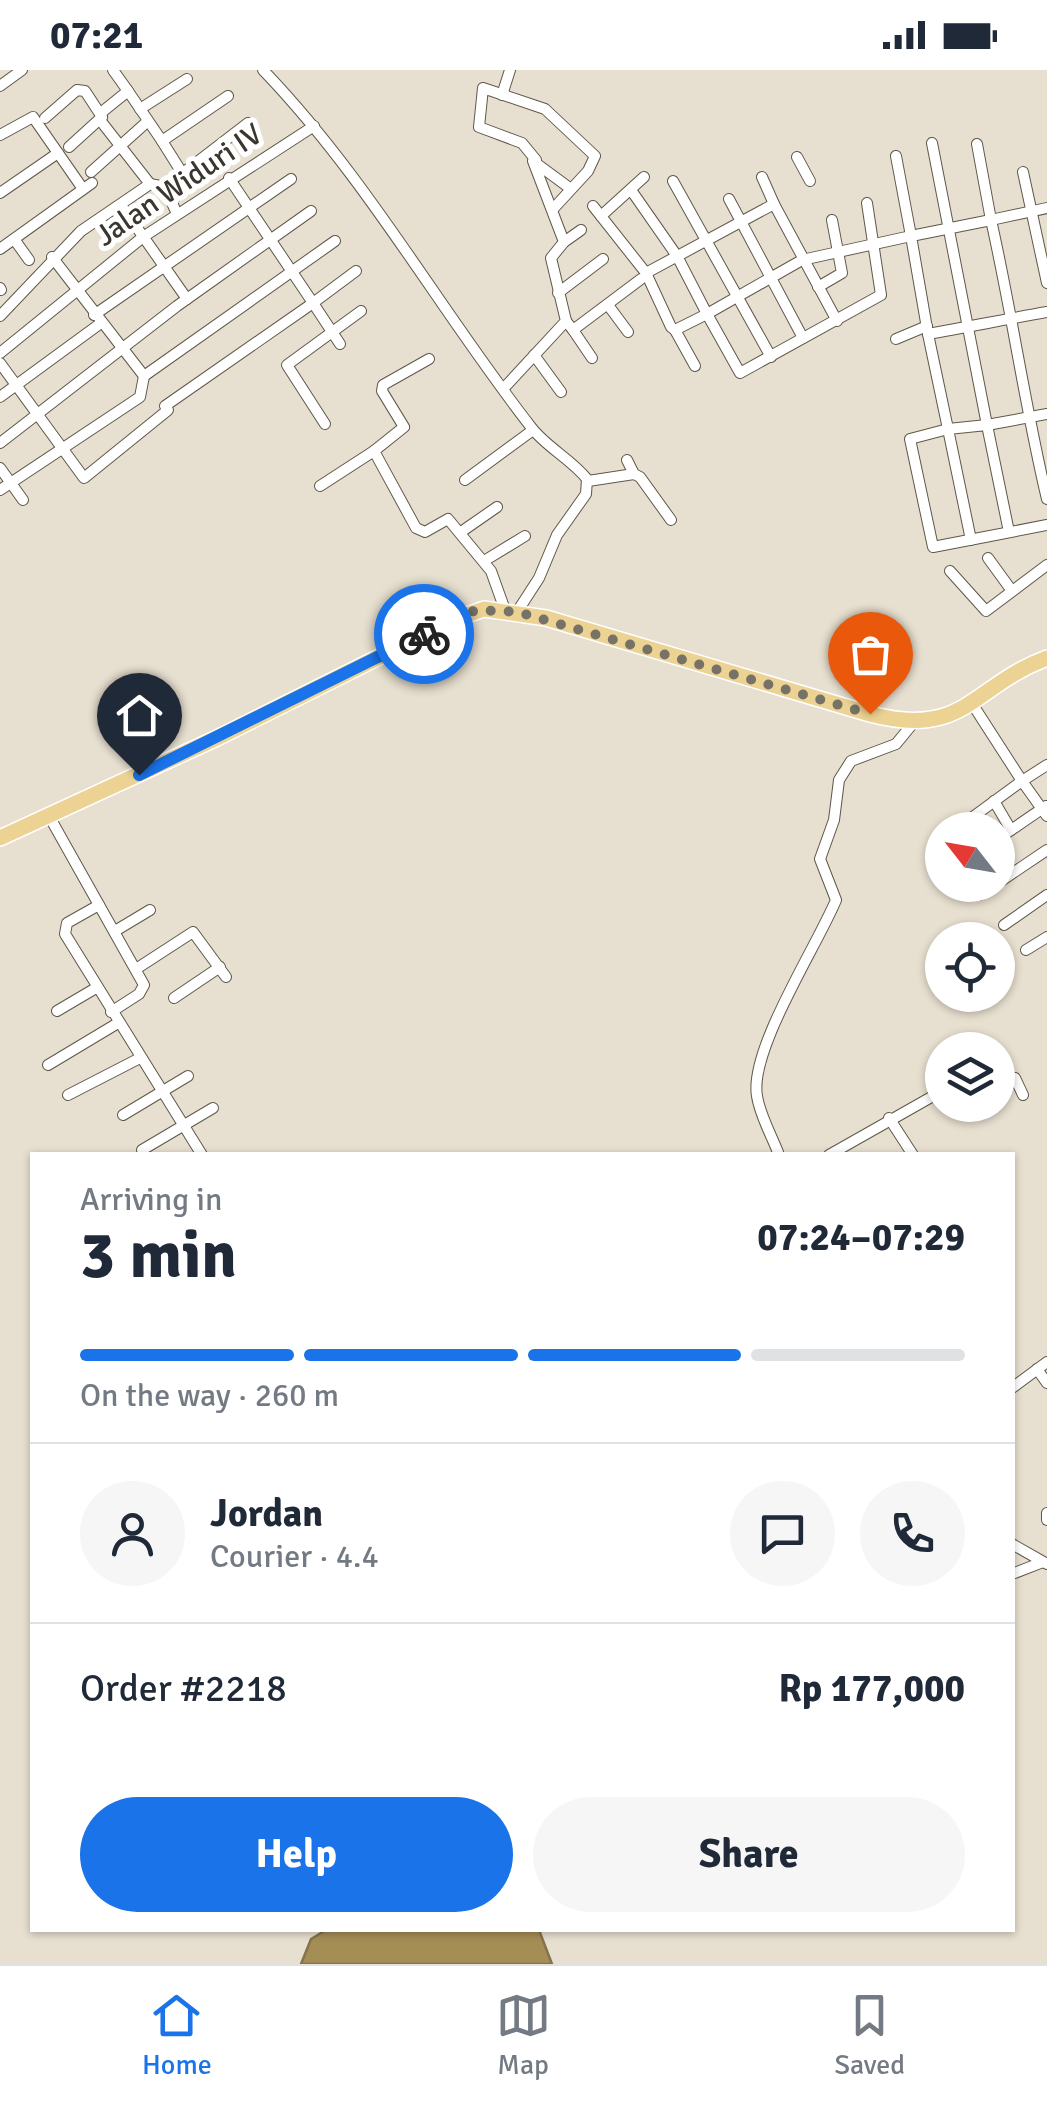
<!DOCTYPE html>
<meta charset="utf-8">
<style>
body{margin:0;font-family:Signika,sans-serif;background:#f6f6f7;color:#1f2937;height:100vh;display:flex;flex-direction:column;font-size:38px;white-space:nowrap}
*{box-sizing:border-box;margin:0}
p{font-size:32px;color:#747a83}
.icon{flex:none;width:55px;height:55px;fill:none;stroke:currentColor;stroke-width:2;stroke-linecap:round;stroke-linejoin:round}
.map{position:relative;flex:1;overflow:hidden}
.drawer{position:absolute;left:30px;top:1082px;width:985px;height:780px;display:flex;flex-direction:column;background:#fff;border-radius:0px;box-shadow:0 2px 8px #0004}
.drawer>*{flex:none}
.needle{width:65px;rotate:301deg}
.tools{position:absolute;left:925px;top:742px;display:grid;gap:20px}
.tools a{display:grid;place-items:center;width:90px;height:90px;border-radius:50%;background:#fff;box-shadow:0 2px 8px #0004;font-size:50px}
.pin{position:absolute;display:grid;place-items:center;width:85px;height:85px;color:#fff;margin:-102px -42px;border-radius:50% 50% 50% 0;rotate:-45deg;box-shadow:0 0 10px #0007}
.pin .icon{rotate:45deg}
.courier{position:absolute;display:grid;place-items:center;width:100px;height:100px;margin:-50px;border:8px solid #1a73e8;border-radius:50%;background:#fff;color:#222;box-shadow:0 2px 12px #0007}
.head em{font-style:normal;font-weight:700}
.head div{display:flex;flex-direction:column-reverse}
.head{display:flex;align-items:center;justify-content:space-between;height:170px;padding:0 50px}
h1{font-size:65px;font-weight:700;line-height:75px}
.bar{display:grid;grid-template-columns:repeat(4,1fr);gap:15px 10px;align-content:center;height:120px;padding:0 50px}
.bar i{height:12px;border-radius:8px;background:#e0e1e3}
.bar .on{background:#1a73e8}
.bar p{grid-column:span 4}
.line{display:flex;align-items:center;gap:25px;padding:0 50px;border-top:2px solid #e0e1e3}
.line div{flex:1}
.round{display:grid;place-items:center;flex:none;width:105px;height:105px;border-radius:52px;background:#f6f6f7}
.cta{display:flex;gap:20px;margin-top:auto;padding:20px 50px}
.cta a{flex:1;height:115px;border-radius:60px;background:#1a73e8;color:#fff;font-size:40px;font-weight:700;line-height:115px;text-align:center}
.cta a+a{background:#f6f6f7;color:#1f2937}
.status{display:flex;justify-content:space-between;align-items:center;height:70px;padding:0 50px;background:#fff;direction:ltr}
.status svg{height:28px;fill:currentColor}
.dock{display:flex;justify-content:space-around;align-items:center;height:140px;border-top:2px solid #e0e1e3;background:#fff;font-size:28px;color:#747a83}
.dock a{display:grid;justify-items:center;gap:5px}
.dock .on{color:#1a73e8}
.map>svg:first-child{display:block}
.water{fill:#a58d56;stroke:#85734b;stroke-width:2.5}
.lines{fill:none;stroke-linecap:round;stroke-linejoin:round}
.street-casing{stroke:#5e584a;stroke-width:12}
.primary-casing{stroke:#fff;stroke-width:18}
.street{stroke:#fff;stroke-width:10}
.primary{stroke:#ecd393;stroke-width:15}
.done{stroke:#777268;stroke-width:10;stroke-dasharray:0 18}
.route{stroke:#1a73e8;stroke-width:12}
.labels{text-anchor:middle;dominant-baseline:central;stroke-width:10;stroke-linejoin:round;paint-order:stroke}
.street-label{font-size:30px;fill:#3a3730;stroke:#fff}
</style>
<div class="status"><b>07:21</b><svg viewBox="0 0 49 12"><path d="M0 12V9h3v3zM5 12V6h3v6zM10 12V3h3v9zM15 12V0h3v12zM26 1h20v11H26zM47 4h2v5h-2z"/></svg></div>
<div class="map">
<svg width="1047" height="1894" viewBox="0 0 1047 1894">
<rect width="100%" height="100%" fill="#e7dfcf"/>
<polygon class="water" points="326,1860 539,1860 552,1894 301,1894 311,1869"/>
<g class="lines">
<g class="street-casing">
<g id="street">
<path d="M263 0C367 108 439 239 531 357 546 377 571 389 587 409L586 424 557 465 539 508 517 542"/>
<polyline points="0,16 22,0"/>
<polyline points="128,21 162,71"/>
<polyline points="502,25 510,0"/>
<polyline points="140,39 187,9"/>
<polyline points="102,42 128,21 113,0"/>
<polyline points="45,48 77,20 85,21 102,47 69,77"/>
<polyline points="100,50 150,114"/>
<polyline points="0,65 33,47 83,119"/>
<polyline points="932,73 987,355 1047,344"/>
<polyline points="977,74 991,150 1047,138"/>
<polyline points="797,87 810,111"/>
<polyline points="536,90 522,73 479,57 483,18 545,39 595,86 588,101 553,139"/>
<polyline points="91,102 148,51"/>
<polyline points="1023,102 1047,213"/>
<polyline points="183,103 248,53"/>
<polyline points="762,107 774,134"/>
<polyline points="673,111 771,287"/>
<polyline points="631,120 677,186 707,244 802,190 911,166 896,86"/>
<polyline points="0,123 58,83"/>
<polyline points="729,129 803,268"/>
<polyline points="172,130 189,114 162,71 228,26"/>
<polyline points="121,135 187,229"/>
<polyline points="593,136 646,203 671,257 675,260 707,244 740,303 881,225 867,133"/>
<polyline points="601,146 644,107"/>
<polyline points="14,169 29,190"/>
<polyline points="564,172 581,160"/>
<polyline points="0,179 92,113"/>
<polyline points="52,187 144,306"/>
<polyline points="646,203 774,134 837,251"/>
<polyline points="818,217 842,203 832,150"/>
<polyline points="0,218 1,220"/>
<polyline points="558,223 603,189"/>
<polyline points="608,235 628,262"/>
<path d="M1047 242C1007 249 968 257 928 264L911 166 991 150C1012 243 1025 337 1047 429"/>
<polyline points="94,245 291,109"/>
<polyline points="0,246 81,161 150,114 165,117 177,144"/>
<polyline points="566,251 573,260 641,209"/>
<polyline points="573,260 592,288"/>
<polyline points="675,260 695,296"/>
<polyline points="928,264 948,359 987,355 1009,462"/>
<polyline points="896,269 927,256"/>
<polyline points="340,274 313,233 356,201"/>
<polyline points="0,283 143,167 314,56"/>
<polyline points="534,285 561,322"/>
<polyline points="429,289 383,315 382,321 404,357 374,381 416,458 425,462 448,449 491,501 505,540"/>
<polyline points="0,293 84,408 168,340 165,336 313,233 229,108"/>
<polyline points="144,306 335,171"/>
<polyline points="504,318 566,251 551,188 564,172 533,91 571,119"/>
<polyline points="0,327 101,253"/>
<polyline points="325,354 287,295 361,241"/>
<polyline points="0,373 177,236 311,141"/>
<polyline points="627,390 634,404 640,407 671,450"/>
<polyline points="0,398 23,430"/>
<polyline points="465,410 533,360"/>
<polyline points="588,411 634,404"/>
<polyline points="320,416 374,381"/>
<polyline points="0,420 140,327 144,306"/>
<polyline points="461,462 497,437"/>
<path d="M971 470 948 359 910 369 933 477C971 470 1009 462 1047 455"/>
<polyline points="988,488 1012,521"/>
<polyline points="484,491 525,466"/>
<polyline points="950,501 986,541 1047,495"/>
<polyline points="973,635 1022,711 1047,695"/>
<polyline points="994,731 1011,760"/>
<polyline points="49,746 144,915 139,924 111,942"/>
<polyline points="955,760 1022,711 1047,746"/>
<polyline points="998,769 1046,736"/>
<polyline points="942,771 938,775 942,790"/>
<polyline points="998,813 1047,780"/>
<polyline points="979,825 995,815"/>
<polyline points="99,835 67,853 65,864 202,1085"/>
<polyline points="1004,855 1047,825"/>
<polyline points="115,861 150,840"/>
<polyline points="1026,880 1047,867"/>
<polyline points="136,899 193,862 226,907"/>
<polyline points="174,928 220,897"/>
<polyline points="57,941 96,918"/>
<polyline points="48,995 118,953"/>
<polyline points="998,1006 1015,1008 1023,1025"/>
<polyline points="68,1025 140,988"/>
<polyline points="123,1045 188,1006"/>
<polyline points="889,1048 913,1085"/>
<polyline points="142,1080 213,1038"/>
<path d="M779 1085C772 1066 760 1046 757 1026 749 980 817 876 836 830L820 789 834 750 839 710 851 691 896 674 914 652"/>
<polyline points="829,1085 942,1021"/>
<polyline points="1037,1299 1047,1313"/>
<polyline points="1012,1318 1047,1292"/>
<polyline points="1047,1443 1047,1450"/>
<polyline points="1012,1474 1047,1494"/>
<polyline points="1012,1504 1043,1492"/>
</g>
</g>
<g class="primary-casing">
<path id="primary" d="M0 768 217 668 455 549 484 539 546 548 870 644C965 669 972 616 1047 588"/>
</g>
<use href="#street" class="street"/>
<use href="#primary" class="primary"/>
</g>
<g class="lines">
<polyline class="done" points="424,564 476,540 518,542 870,644"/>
<polyline class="route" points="139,705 424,564"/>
</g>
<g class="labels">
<g class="street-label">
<text transform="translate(179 115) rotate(-34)">Jalan Widuri IV</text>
</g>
</g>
</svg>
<div class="tools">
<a><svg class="needle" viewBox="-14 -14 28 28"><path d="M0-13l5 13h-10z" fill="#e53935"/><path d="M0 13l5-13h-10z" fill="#747a83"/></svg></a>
<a><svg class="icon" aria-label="locate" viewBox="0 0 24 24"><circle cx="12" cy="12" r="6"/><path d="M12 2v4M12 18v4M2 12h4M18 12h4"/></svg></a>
<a><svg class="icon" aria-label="layers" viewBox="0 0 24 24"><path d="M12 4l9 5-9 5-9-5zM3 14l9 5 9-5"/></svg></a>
</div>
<div class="pin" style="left:870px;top:644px;background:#ea580c"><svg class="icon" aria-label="bag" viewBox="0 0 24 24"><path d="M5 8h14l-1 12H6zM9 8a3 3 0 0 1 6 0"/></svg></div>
<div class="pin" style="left:139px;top:705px;background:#1f2937"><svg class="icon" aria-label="home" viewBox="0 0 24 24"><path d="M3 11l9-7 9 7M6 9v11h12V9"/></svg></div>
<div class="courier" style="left:424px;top:564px"><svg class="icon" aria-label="bike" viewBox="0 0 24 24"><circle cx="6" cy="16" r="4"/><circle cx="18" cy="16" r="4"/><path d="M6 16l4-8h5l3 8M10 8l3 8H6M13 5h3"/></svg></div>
<section class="drawer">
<div class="head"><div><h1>3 min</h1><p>Arriving in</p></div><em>07:24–07:29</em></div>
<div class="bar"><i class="on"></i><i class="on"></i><i class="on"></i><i></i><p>On the way · 260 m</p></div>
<div class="line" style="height:180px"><a class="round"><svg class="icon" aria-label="person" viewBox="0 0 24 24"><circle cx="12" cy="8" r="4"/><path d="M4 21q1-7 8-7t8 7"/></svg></a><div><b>Jordan</b><p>Courier · 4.4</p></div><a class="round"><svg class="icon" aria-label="chat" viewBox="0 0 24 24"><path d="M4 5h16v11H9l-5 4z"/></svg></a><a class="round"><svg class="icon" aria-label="phone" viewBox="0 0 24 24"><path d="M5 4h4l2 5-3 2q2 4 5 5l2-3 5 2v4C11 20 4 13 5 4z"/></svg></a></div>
<div class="line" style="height:130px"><div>Order #2218</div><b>Rp 177,000</b></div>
<div class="cta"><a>Help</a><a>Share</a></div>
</section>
</div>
<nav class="dock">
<a class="on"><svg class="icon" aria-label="home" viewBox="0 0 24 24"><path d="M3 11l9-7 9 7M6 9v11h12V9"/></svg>Home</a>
<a><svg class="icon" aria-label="map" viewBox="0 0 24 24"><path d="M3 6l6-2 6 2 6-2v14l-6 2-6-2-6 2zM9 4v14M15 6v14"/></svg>Map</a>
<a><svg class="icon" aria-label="saved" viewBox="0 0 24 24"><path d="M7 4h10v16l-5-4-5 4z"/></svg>Saved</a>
</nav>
